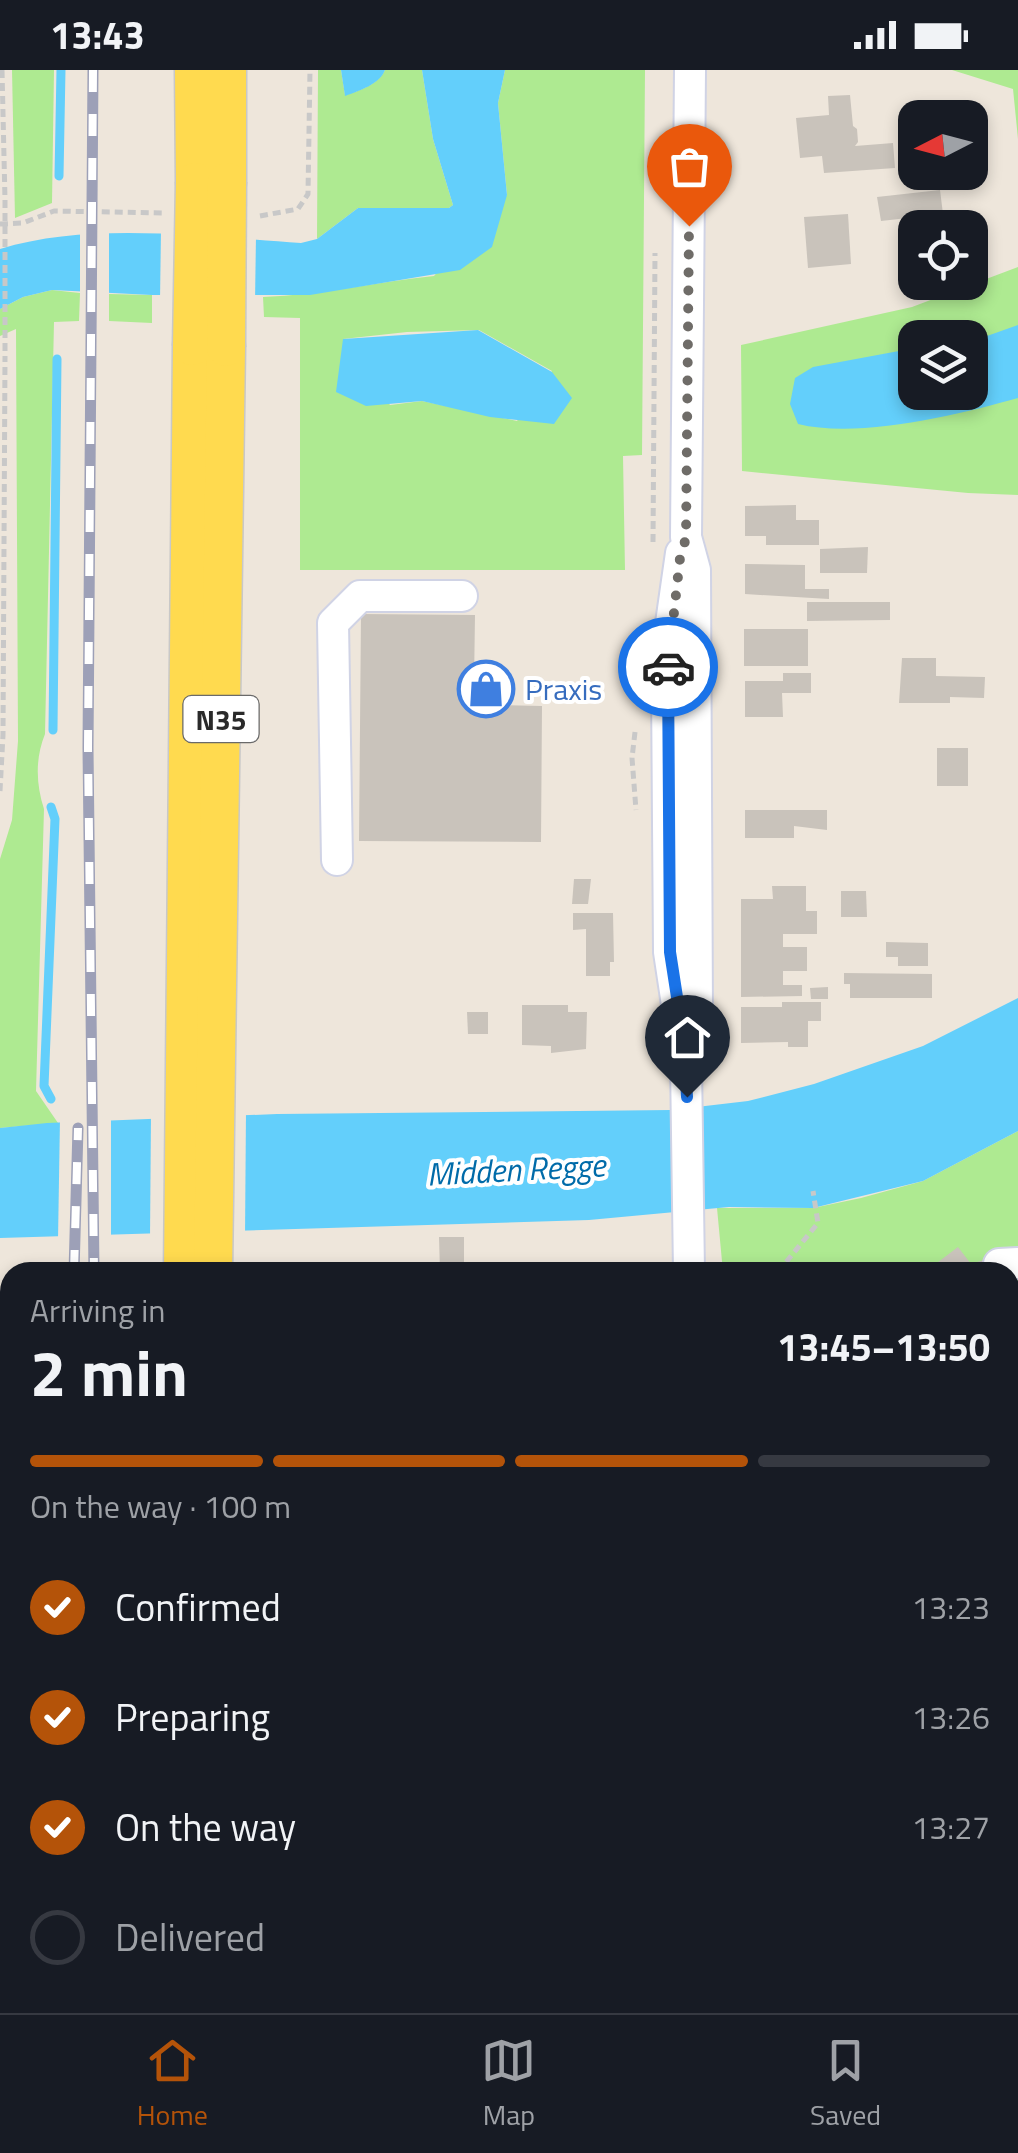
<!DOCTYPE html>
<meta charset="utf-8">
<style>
body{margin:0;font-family:"Titillium Web",sans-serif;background:#242831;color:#f1f3f6;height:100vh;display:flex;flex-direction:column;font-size:38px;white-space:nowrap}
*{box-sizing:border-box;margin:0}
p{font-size:32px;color:#9ea1a6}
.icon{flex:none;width:55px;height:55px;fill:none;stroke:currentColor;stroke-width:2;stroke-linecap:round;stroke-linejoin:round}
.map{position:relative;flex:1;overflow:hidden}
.side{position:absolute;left:0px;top:1192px;width:1020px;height:752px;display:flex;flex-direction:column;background:#171b24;border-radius:30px 30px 0 0;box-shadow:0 5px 15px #0003}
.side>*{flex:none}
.needle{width:65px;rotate:264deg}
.fabs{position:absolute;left:898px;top:30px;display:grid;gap:20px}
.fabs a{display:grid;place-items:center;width:90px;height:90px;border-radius:20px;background:#171b24;box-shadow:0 5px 15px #0003;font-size:50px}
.pin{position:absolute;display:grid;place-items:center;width:85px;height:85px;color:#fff;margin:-102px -42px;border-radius:50% 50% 50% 0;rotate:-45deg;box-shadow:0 0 10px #0007}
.pin .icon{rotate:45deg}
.courier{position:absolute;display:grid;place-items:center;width:100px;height:100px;margin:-50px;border:8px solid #1a73e8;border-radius:50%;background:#fff;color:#222;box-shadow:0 2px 12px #0007}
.summary em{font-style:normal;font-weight:700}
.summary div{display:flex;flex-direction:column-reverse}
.summary{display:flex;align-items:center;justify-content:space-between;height:170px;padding:0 30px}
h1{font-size:65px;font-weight:700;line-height:75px}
.bar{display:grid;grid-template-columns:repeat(4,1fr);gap:15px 10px;align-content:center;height:120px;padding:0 30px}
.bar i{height:12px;border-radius:8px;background:#363941}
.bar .current{background:#b45309}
.bar p{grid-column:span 4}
ol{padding:0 30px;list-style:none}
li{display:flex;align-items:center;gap:30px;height:110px}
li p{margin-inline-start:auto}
li .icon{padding:10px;border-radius:50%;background:#b45309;color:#fff;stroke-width:4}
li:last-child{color:#9ea1a6}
li i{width:55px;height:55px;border:5px solid #363941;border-radius:50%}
.status{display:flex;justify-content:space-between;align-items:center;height:70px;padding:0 50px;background:#171b24;direction:ltr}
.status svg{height:28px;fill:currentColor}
.tabs{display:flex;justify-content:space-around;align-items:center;height:140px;border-top:2px solid #363941;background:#171b24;font-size:28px;color:#9ea1a6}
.tabs a{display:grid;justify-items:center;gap:5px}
.tabs .current{color:#b45309}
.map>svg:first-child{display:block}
.industrial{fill:#dfdce6}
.green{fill:#aeea91;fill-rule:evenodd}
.water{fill:#63cffb}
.pier{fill:#eee6db}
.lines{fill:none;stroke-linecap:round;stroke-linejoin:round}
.stream{stroke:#63cffb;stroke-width:9}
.building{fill:#c9c3bb}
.minor-casing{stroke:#d0d3e5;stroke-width:34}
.major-casing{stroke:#c8c8c8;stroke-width:41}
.path{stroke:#c8c8c8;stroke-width:5;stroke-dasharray:8 5;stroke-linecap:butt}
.minor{stroke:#fff;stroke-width:30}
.major{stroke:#ffda4f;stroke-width:38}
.rail-casing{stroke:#9da0b7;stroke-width:11}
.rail{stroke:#fff;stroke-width:8;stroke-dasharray:22;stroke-linecap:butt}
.major-bridge-casing{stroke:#c8c8c8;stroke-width:41;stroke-linecap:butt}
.path-bridge{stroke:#c8c8c8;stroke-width:5;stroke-dasharray:8 5;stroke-linecap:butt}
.major-bridge{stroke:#ffda4f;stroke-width:38}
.done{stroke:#6f6c68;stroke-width:10;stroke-dasharray:0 18}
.route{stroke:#1a73e8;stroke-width:12}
.labels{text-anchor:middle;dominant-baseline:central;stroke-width:8;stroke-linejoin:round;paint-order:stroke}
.shield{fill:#fff;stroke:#6a6a6a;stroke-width:2.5}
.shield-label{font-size:28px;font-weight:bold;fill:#2a2a2a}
.shop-label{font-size:30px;fill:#366cbe;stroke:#fff;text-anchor:start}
.water-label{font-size:32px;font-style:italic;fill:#006ba9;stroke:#fff}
</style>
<div class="status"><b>13:43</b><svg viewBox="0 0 49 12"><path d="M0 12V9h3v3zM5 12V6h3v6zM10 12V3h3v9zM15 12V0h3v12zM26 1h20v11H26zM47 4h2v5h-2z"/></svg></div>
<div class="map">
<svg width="1018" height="1943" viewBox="0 0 1018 1943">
<rect width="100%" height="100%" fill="#eee6db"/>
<polygon class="industrial" points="1010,1888 1018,1889 1018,1943 726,1943 726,1935 1010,1935"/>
<g class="green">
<polygon points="12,0 54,0 52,133 15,148"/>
<path d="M318 0H341L345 25C359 21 379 14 385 0H422L433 69 453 135 449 138H358L317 169Z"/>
<path d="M505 0H645L642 385 623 386 625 500H300V248L264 247 263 227C321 225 376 212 434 206L507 125 498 33ZM479 260 552 301 517 351 422 331 390 335 343 269 407 262Z"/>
<polygon points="952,0 1018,0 1018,69 1013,19"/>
<path d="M1018 197V425L968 423 742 401 741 275 912 237ZM915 268H970V322H915Z"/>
<path d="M52 220 80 223 79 251 54 252 45 664C35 689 36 714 44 739L36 1021 58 1053 0 1058V789L12 750 18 671 16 259 0 266V239L23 227Z"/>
<polygon points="109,224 152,225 152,253 109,251"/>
<polygon points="1018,1061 1018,1307 1010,1310 1010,1202 723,1202 717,1138 813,1138 861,1128 923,1111"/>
<polygon points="1010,1901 1018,1902 1018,1943 942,1935 1010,1935"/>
<rect x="237" y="1935" width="67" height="8"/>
<rect x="759" y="1935" width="64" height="8"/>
</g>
<g class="water">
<path d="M341 0H385C380 14 359 21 345 26Z"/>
<path d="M422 0H505L498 33 507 125 492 177 460 200 310 225H152L52 220 23 227 0 239V179C90 151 206 167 301 173L317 169 358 138H449L453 135 433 69Z"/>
<path d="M1018 255V328C958 345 858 369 798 354L790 334 795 308 813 297 915 278V322H970V272Z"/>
<polygon points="478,260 552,302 572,328 554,354 490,347 422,331 366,336 336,322 343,269"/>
<polygon points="1018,928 1018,1061 923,1111 813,1138 729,1137 589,1150 0,1168 0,1058 47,1053 277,1044 671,1040 748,1031 814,1014 923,976"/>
<polygon points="1010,1783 1018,1784 1018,1836 1010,1835"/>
</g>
<g class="pier">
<polygon points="80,159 109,159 109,228 80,227"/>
<polygon points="161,160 256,165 255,232 160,230"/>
<polygon points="246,1040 245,1166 150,1168 151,1044"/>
<polygon points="111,1046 111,1169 58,1170 60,1048"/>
</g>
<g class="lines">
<g class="stream">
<polyline points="59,106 61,0"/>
<polyline points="53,660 57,289"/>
<polyline points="51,1029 44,1016 55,749 51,737"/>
</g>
</g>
<g class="building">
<polygon points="850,25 853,56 857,59 858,72 855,76 893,73 895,98 824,103 822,86 800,88 796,48 829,45 828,26"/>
<polygon points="940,120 943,144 881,151 877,127"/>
<polygon points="848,144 851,194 808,198 804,147"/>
<polygon points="796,435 796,450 819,450 819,475 766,475 766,466 745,466 745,436"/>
<polygon points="868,477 867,503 820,503 820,479"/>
<polygon points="745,494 805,495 805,519 829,519 829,529 745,524"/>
<polygon points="807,532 890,532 890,550 807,551"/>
<polygon points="361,544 475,545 474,613 496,613 496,635 542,636 541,772 359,771"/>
<rect x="744" y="559" width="64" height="37"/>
<polygon points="902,588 936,588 936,606 985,607 984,628 950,627 950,633 899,633"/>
<polygon points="783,603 811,603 811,623 782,623 783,647 745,647 745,611 783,611"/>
<rect x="937" y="678" width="31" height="38"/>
<polygon points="745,740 827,740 827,760 794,756 794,768 745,768"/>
<polygon points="574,809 591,809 588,834 572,834"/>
<polygon points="772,816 806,816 806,841 817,841 817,864 783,864 783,877 807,877 807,901 783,901 783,915 802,915 802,926 741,927 741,829 773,829"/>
<polygon points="841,821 866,821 867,847 841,847"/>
<polygon points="573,843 613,843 614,892 610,892 610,906 586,906 586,859 573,860"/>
<polygon points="886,872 928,873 928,896 898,896 898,887 886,887"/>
<polygon points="844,903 932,904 932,928 850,928 850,914 844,914"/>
<polygon points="828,917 828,929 811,929 810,918"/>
<polygon points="782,932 821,932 821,951 808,951 808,977 788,977 788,972 741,973 741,937 782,937"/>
<polygon points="522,935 568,935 568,942 587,942 586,979 551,983 551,976 522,975"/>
<polygon points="467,942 488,942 488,964 468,964"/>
<polygon points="439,1167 464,1167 464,1202 440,1202"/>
<polygon points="958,1177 971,1194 996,1186 1003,1202 925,1202"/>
<polygon points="1010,1220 1018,1238 1018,1245 1010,1254"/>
<polygon points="1010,1638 1018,1643 1018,1712 1010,1711"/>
<polygon points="415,1935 433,1935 433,1943 414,1943"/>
<polygon points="532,1935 616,1935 616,1943 533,1943"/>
</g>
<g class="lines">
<g class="minor-casing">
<g id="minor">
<polyline points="681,483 671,553 667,612 668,754 669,882 686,994 689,1202"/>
<polyline points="337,790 333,553 360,526 462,526"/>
<polyline points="686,994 697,944 695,500 686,467 690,0"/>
<polyline points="999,1194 1018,1193"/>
<polyline points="1010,1329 1018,1326"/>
<polyline points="1010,1870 1018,1871"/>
<polyline points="898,1935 909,1943"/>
<polyline points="682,1943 682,1935"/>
<polyline points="707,1943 707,1935"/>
</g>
</g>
<g class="major-casing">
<g id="major">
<polyline points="194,0 195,112"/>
<polyline points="227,0 227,112"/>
<polyline points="183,1202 192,276"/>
<polyline points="213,1202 226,277"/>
<polyline points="171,1943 171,1935"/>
<polyline points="202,1943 202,1935"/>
</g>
</g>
<g class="path">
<polyline points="2,0 5,130"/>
<polyline points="260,146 298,139 308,124 310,0"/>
<polyline points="0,154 23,153 54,141 164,143"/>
<polyline points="653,472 655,183"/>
<polyline points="635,662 632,688 636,740"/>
<polyline points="0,721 3,665 5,286"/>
<polyline points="778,1202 818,1153 813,1121"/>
<polyline points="1010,1404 1018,1402"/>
</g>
<use href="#minor" class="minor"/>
<use href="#major" class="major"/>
<g class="rail-casing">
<g id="rail">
<polyline points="93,0 88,678 94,1202"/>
<polyline points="74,1202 78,1058"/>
<polyline points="63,1943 63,1935"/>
<polyline points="92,1943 92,1935"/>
</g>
</g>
<use href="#rail" class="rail"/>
<g class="major-bridge-casing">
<g id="major-bridge">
<polyline points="192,276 195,112"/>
<polyline points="226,277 227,112"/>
</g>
</g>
<polyline class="path-bridge" points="5,130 5,286"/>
<use href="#major-bridge" class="major-bridge"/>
</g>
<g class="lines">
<polyline class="done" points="668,597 680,488 686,468 689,156"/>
<polyline class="route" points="668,597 670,882 684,972 687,1027"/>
</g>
<defs>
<g id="shop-ring" transform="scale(2.875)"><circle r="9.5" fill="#fff" stroke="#3f7fe0" stroke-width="1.5"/><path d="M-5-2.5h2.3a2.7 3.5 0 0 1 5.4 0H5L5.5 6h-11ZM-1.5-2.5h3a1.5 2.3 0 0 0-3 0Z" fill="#3f7fe0"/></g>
</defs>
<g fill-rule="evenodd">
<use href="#shop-ring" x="486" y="619"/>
</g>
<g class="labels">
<rect class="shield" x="183.5" y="626" width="75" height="46" rx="8"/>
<g class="shield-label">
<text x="221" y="649">N35</text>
</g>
<g class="shop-label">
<text x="525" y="619">Praxis</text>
</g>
<g class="water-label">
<text transform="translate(516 1099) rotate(-3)">Midden Regge</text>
</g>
</g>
</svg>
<div class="fabs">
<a><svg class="needle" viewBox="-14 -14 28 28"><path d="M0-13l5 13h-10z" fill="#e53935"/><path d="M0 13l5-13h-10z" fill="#9ea1a6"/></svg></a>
<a><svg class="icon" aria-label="locate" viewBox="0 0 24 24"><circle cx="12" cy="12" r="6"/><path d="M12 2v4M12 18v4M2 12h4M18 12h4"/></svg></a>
<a><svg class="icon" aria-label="layers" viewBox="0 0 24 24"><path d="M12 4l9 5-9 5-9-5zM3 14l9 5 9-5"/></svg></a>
</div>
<div class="pin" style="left:689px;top:156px;background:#ea580c"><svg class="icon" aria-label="bag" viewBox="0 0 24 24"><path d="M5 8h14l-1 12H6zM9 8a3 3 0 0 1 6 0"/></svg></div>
<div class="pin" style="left:687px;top:1027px;background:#1f2937"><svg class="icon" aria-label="home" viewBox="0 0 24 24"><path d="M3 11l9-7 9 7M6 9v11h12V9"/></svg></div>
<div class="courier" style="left:668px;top:597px"><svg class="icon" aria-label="car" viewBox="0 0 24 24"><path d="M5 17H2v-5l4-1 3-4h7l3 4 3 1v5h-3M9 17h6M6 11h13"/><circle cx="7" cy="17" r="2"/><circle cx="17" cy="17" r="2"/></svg></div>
<section class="side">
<div class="summary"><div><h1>2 min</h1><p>Arriving in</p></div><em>13:45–13:50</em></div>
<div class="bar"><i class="current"></i><i class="current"></i><i class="current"></i><i></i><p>On the way · 100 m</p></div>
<ol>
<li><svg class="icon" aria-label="check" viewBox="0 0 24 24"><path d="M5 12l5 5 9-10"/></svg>Confirmed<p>13:23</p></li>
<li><svg class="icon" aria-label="check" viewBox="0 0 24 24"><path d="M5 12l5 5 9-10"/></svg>Preparing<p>13:26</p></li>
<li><svg class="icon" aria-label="check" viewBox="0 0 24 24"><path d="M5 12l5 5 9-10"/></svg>On the way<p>13:27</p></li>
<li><i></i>Delivered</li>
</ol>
</section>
</div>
<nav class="tabs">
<a class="current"><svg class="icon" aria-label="home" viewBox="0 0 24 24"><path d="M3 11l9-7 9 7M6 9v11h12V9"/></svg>Home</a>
<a><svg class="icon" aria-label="map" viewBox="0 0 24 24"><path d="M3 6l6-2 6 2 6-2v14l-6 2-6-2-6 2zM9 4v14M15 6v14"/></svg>Map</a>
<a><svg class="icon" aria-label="saved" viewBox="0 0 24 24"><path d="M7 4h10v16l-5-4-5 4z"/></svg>Saved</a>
</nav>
